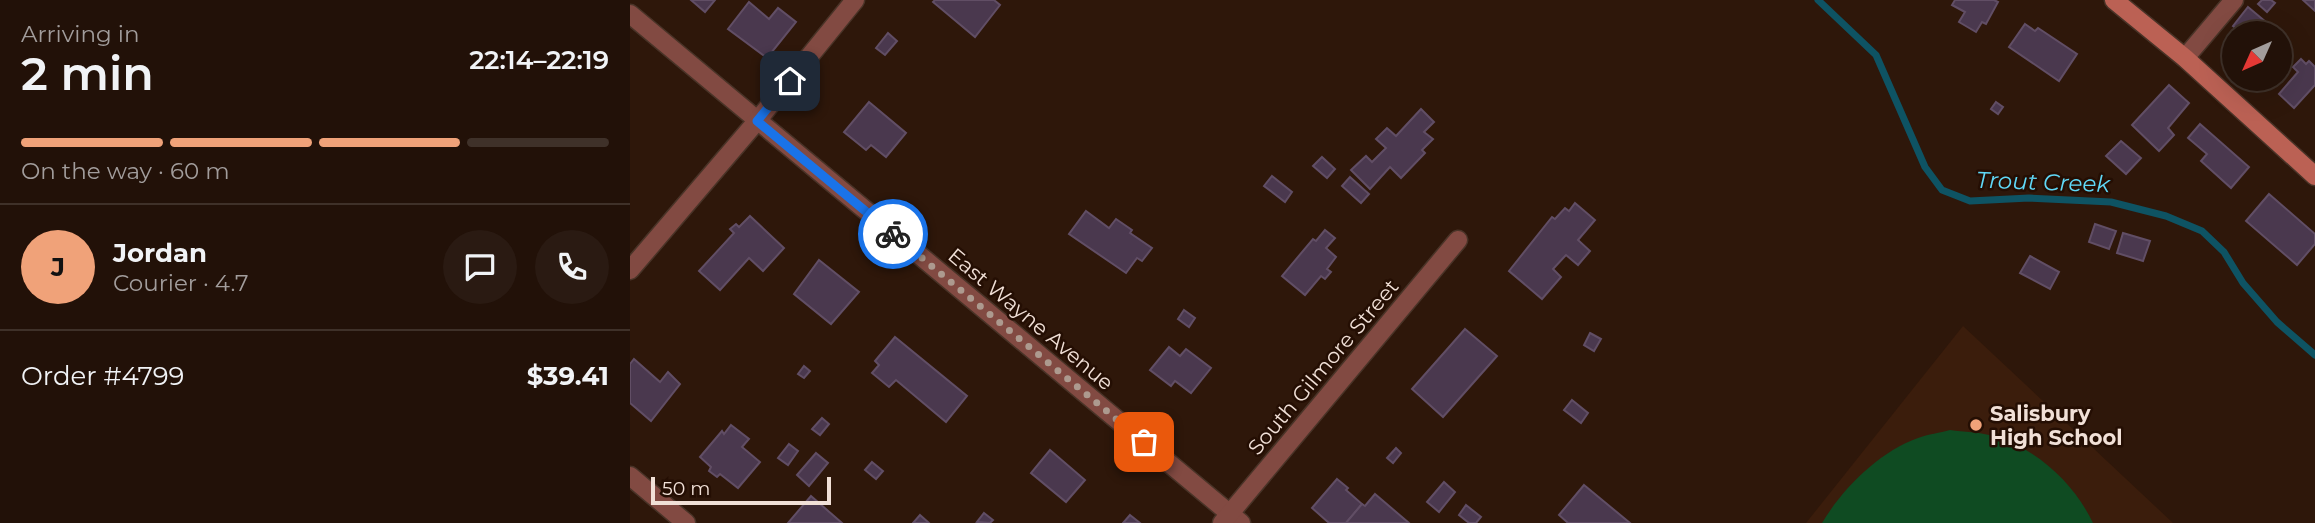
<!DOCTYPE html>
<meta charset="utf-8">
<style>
body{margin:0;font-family:Montserrat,sans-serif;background:#2a1a12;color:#f1f3f6;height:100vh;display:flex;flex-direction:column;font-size:26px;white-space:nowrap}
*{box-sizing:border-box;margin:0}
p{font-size:23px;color:#a29d9c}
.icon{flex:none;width:38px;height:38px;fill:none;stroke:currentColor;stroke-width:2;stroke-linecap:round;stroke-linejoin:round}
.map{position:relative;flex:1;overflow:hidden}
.details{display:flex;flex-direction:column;background:#221108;width:630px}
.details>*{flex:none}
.needle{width:46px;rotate:225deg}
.fabs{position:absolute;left:1592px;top:21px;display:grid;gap:14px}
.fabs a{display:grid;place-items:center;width:70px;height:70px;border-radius:50%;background:#221108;box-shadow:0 7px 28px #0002,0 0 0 2px #3f3129;font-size:35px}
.scale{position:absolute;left:21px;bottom:18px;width:180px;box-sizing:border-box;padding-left:7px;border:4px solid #f1e0d7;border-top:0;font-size:19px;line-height:24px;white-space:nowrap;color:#f1e0d7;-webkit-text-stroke:5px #240e03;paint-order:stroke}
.pin{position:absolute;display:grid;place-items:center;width:60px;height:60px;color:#fff;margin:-30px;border-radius:14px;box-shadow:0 4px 10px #0006}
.courier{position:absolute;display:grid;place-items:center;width:70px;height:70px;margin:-35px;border:5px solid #1a73e8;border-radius:50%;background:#fff;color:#222;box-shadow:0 2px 9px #0007}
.headline em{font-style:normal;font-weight:600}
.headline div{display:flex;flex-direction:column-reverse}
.headline{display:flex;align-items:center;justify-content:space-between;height:119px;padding:0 21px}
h1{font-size:46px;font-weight:600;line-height:52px}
.bar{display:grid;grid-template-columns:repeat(4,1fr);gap:10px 7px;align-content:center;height:84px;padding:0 21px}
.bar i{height:9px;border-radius:5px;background:#3f3129}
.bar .on{background:#f0a279}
.bar p{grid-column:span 4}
.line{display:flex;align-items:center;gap:18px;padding:0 21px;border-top:2px solid #3f3129}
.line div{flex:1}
.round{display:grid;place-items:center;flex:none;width:74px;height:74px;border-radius:37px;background:#2a1a12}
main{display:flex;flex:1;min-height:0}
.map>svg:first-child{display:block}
.built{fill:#3b1d0c}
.green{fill:#0f4b22}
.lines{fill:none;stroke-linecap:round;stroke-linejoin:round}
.stream{stroke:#0e5363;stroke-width:7}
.building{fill:#4a384e;stroke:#614e65;stroke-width:2}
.minor-casing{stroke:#493327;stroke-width:21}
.secondary-casing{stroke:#493327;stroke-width:21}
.minor{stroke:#824a42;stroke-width:18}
.secondary{stroke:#bb6154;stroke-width:18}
.done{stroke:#ad9a8f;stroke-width:7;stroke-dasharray:0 12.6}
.route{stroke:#1a73e8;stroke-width:9}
.poi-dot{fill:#f0a279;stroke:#240e03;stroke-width:2.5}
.labels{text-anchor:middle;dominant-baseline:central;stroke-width:5;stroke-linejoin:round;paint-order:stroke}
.street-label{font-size:21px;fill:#f1e0d7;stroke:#240e03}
.poi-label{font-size:21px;font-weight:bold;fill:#f1e0d7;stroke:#240e03;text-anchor:start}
.water-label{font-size:23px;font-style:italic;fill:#60d8f7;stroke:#240e03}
</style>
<main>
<section class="details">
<div class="headline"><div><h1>2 min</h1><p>Arriving in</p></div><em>22:14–22:19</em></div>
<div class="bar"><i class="on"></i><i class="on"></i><i class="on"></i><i></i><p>On the way · 60 m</p></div>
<div class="line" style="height:126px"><b class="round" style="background:#f0a279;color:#111">J</b><div><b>Jordan</b><p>Courier · 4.7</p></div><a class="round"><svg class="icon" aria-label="chat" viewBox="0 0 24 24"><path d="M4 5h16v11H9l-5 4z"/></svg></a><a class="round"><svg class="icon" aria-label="phone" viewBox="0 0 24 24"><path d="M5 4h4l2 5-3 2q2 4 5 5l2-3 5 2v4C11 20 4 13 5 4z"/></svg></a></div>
<div class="line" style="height:91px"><div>Order #4799</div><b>$39.41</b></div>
</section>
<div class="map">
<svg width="1685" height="523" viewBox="0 0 1685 523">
<rect width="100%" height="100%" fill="#2e170a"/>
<polygon class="built" points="1333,326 1543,523 1176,523"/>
<path class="green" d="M1320 430C1334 432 1350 432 1363 436 1406 448 1444 483 1463 523H1192C1213 488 1249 452 1288 438 1298 434 1310 433 1320 430Z"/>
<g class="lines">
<polyline class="stream" points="1188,0 1246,55 1295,167 1312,190 1340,201 1399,198 1481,202 1536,216 1572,231 1594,252 1613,283 1647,322 1685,355"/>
</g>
<g class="building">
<polygon points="61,0 85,0 75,12"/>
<polygon points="305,0 364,0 370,5 345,37 303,2"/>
<polygon points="1325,0 1364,0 1368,2 1356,24 1352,22 1346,32 1329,22 1335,12 1322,5"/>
<polygon points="1632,0 1641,0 1645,3 1637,12 1628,4"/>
<polygon points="1673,0 1685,0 1685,11"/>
<polygon points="119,2 139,19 148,8 166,22 137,58 98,29"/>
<polygon points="1618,7 1636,22 1626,33 1612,33 1603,26"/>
<polygon points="1395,24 1405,31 1408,28 1447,54 1429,81 1379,47"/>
<polygon points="258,33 267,41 255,55 246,48"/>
<polygon points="1671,59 1676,64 1679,61 1685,67 1685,85 1664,108 1649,94 1668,72 1663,67"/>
<polygon points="1539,85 1559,103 1538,128 1544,135 1529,151 1502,125"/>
<polygon points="239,102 276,133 256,157 241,145 236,150 214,132"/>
<polygon points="1366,102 1373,107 1368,114 1361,109"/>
<polygon points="791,109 804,122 794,132 803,139 792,150 795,153 771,178 760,167 740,189 721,170 736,156 742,162 756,148 746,139 757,128 766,136"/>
<polygon points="1570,124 1619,167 1601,188 1571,161 1577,154 1558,138"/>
<polygon points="1491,141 1511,158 1496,174 1476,156"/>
<polygon points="692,157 705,169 697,178 683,166"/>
<polygon points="642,176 662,192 655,202 634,186"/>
<polygon points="720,177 739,194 731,203 712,186"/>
<polygon points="1639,194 1685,234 1685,244 1667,265 1616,221"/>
<polygon points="945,203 965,220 948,240 960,251 948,265 936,255 923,269 931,277 912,299 879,271 922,217 925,219 935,208 939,211"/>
<polygon points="456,211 479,228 486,219 502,230 500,233 522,248 512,261 507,258 496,273 439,234"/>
<polygon points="120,216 154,248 133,271 119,258 90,290 69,271 104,233 100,229 106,224 109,227"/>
<polygon points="1465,224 1486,231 1479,249 1459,242"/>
<polygon points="695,230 705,238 696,248 706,257 697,269 701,272 695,279 691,276 675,295 652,276 683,239 686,241"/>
<polygon points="1493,233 1520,241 1513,261 1487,253"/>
<polygon points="1400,256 1429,272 1420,289 1390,273"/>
<polygon points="189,260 229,292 201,324 164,294"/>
<polygon points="554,310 565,318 559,327 548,319"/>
<polygon points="835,329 867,356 813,417 782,389"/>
<polygon points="960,333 971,339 964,351 954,345"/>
<polygon points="265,337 337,396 316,422 266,380 259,387 242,373 249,365 245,361"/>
<polygon points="539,347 550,356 556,349 581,368 561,393 545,381 541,386 520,370"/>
<polygon points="4,359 30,382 38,372 50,384 21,421 0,403 0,364"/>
<polygon points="174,366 180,371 174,378 168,374"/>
<polygon points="942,400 958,413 951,423 934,410"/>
<polygon points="192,418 199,424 190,435 182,429"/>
<polygon points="101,425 119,439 112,447 130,462 108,488 90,474 87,477 79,471 81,467 70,457 92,431 94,434"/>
<polygon points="159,444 168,451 158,465 148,458"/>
<polygon points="766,448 771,453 763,463 757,458"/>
<polygon points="420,450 455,480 436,502 401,473"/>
<polygon points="186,453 198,463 179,486 167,475"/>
<polygon points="242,462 253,471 246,479 235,470"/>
<polygon points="707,479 718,488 716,490 732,504 716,523 699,523 682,508"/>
<polygon points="814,482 825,492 809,512 797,502"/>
<polygon points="954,485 1000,523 938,523 929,515"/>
<polygon points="745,494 779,523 716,523 732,504 735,506"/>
<polygon points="181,496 212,523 158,523"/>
<polygon points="836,505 851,517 846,523 839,523 829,515"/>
<polygon points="354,513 363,520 360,523 347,522"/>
<polygon points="290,515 299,523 283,523"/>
<polygon points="500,515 510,523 493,523"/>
</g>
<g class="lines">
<g class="minor-casing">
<g id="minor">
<polyline points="0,14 611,523"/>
<polyline points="1555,58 1604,0"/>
<polyline points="0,270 127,121 225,0"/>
<polyline points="0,476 56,523"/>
<polyline points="592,523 828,240"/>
</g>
</g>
<g class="secondary-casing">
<polyline id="secondary" points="1484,0 1555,58 1685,176"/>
</g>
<use href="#minor" class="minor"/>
<use href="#secondary" class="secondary"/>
</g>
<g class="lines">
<polyline class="done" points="263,234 514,442"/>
<polyline class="route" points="160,81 127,121 263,234"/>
</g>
<circle class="poi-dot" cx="1346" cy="425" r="7"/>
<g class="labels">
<g class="street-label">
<text transform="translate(401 319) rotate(40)">East Wayne Avenue</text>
<text transform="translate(693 367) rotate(-50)">South Gilmore Street</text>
</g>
<g class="poi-label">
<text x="1360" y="413">Salisbury<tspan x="1360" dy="24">High School</tspan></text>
</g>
<g class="water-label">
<text transform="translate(1413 182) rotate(2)">Trout Creek</text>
</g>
</g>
</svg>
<div class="fabs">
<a><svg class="needle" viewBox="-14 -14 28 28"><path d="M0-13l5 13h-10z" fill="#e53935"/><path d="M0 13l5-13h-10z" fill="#a29d9c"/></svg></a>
</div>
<div class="scale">50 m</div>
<div class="pin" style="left:514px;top:442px;background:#ea580c"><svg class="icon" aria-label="bag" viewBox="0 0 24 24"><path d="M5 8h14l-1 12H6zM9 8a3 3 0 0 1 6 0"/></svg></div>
<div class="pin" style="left:160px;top:81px;background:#1f2937"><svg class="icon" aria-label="home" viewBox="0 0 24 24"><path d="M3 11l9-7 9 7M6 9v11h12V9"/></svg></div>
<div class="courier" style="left:263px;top:234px"><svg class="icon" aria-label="bike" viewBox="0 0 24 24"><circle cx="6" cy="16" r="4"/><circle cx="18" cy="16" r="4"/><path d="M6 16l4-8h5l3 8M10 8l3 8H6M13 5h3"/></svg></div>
</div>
</main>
